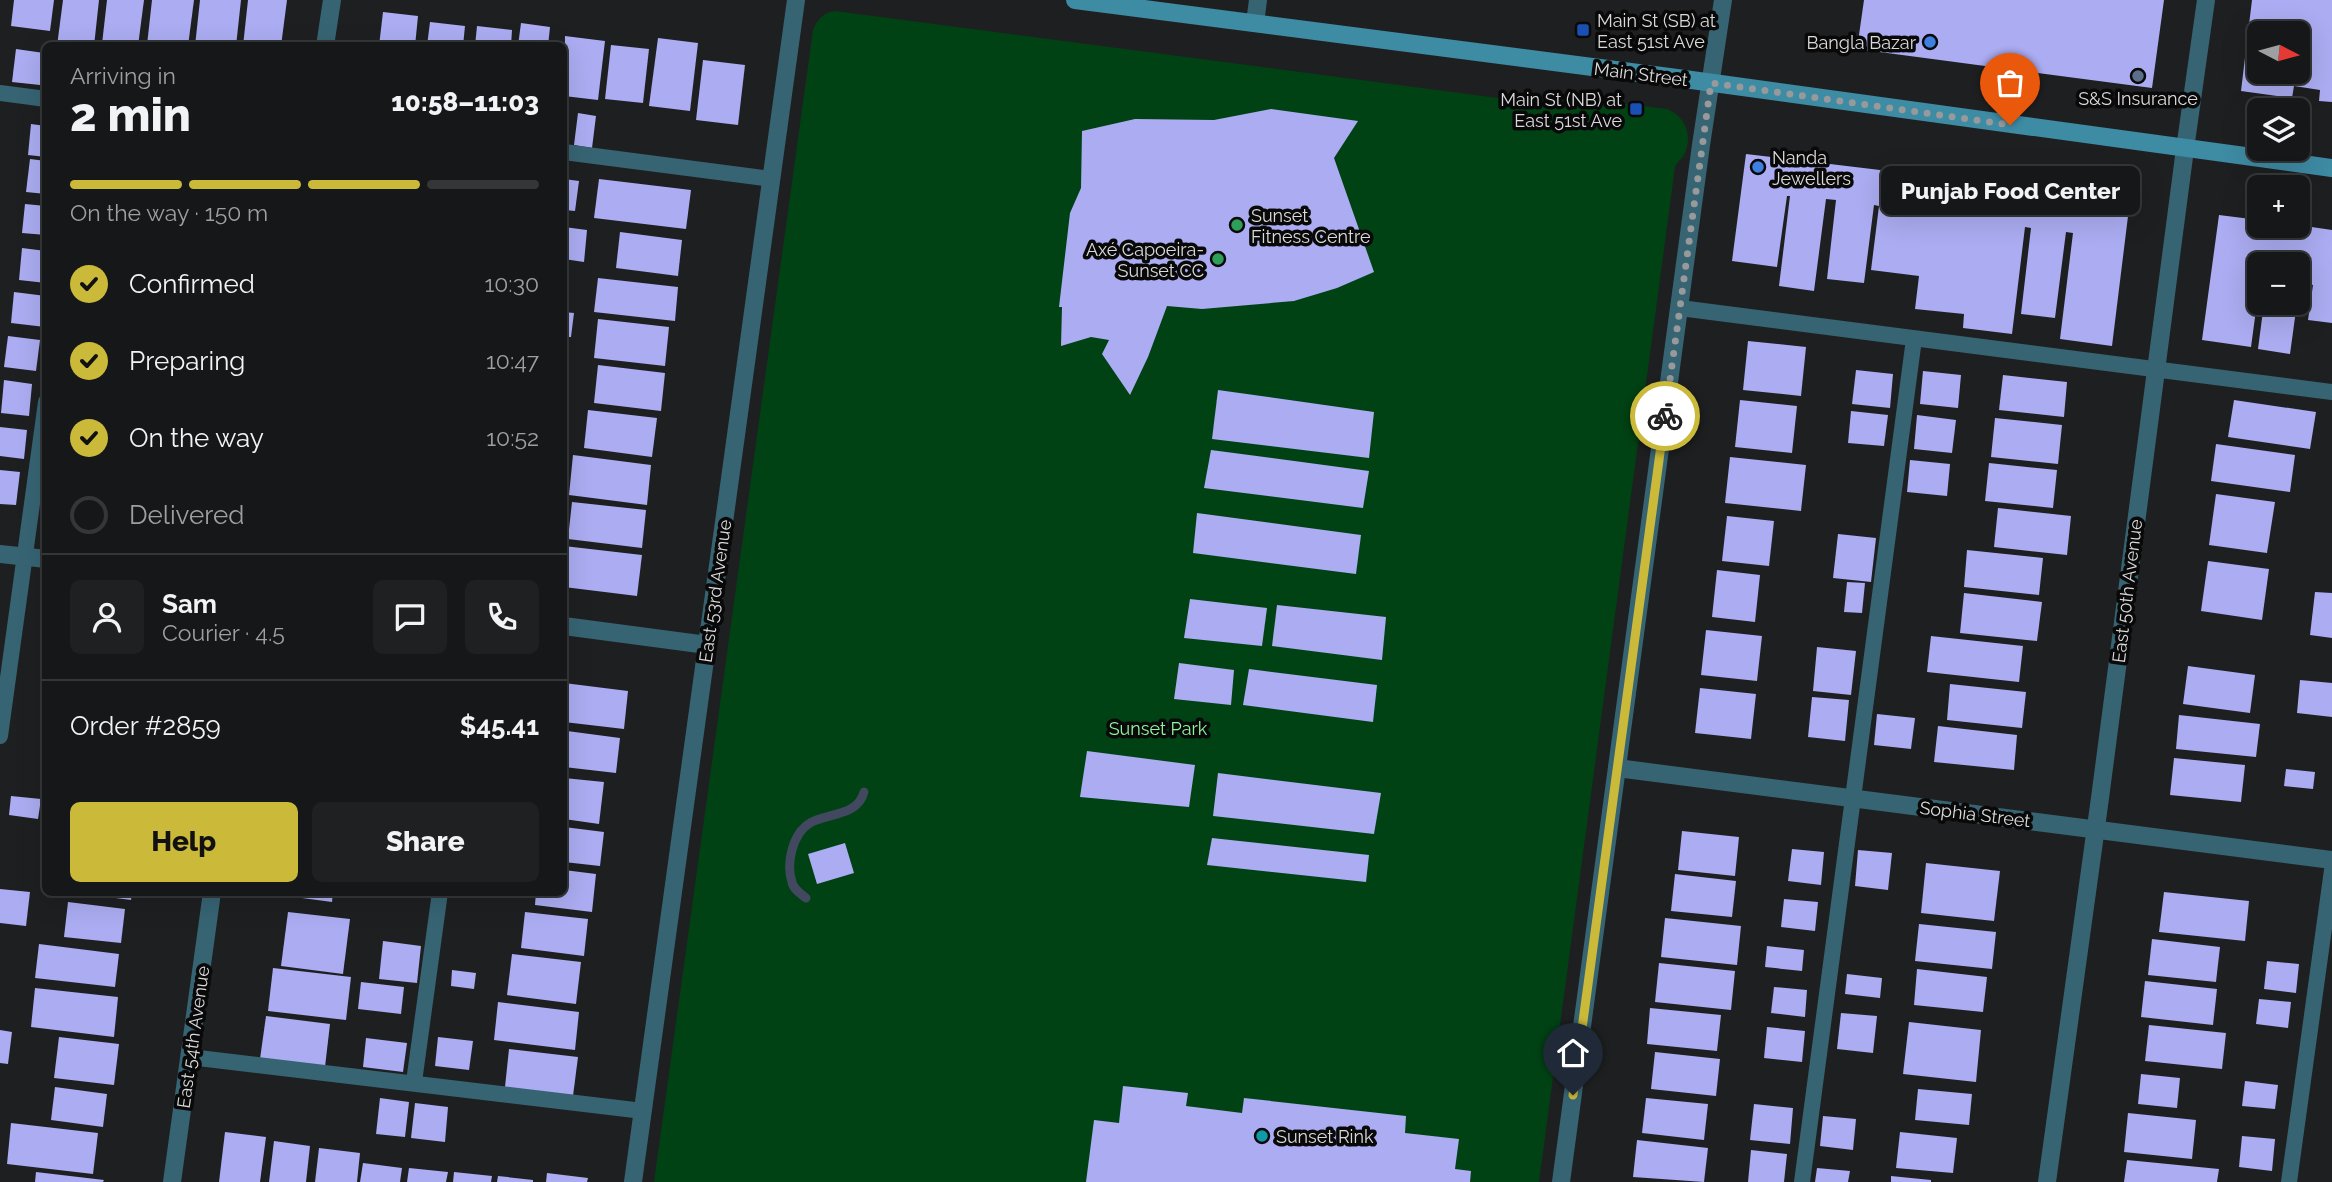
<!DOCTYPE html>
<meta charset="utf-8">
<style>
body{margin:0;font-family:Raleway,sans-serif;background:#1f2022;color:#f1f3f6;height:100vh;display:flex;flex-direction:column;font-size:26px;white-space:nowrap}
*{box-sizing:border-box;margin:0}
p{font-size:23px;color:#9e9fa2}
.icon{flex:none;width:38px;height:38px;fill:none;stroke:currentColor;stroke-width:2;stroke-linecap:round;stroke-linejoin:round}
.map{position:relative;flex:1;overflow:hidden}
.sheet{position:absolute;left:42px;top:42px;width:525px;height:854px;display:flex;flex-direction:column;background:#161719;border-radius:10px;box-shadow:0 7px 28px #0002,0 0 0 2px #353638}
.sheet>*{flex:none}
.needle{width:46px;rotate:96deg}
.tools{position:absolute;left:2247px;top:21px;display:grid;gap:14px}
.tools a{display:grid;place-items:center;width:63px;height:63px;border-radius:10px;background:#161719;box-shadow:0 7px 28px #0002,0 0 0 2px #353638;font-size:35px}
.pin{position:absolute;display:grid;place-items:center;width:60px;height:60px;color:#fff;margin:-72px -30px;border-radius:50% 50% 50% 0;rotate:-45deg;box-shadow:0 0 7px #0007}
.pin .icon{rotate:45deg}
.courier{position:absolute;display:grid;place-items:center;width:70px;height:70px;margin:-35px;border:5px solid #cbba39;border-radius:50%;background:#fff;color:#222;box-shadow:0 2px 9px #0007}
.bubble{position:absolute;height:49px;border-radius:10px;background:#161719;box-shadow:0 7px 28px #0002,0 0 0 2px #353638;font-size:23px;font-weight:800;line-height:49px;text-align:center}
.headline em{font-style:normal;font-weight:800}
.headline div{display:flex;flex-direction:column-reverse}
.headline{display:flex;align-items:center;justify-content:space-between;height:119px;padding:0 28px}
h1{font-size:46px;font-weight:800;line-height:52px}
.bar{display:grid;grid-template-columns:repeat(4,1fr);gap:10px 7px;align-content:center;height:84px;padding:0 28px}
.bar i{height:9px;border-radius:5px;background:#353638}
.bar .current{background:#cbba39}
.bar p{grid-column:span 4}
.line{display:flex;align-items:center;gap:18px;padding:0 28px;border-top:2px solid #353638}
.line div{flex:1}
.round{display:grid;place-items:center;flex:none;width:74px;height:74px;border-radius:10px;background:#1f2022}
ol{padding:0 28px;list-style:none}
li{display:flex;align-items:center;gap:21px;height:77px}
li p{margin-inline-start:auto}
li .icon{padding:7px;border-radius:50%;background:#cbba39;color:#111;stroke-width:4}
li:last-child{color:#9e9fa2}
li i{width:38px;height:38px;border:4px solid #353638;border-radius:50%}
.button{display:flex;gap:14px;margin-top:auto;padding:14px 28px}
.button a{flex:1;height:80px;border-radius:10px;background:#cbba39;color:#111;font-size:28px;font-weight:800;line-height:80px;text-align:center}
.button a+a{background:#1f2022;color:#f1f3f6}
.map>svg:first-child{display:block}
.green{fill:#004214}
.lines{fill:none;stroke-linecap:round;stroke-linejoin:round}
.stream{stroke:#414860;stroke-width:9}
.building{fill:#abacf1;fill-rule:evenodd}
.service{stroke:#376473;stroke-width:16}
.pedestrian{stroke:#376473;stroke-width:18}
.minor{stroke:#376473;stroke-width:18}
.secondary{stroke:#3e8ba4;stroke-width:18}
.done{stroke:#98999a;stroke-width:7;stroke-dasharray:0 12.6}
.route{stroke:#cbba39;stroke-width:9}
.transit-dot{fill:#1a4fb4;stroke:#09090a;stroke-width:2.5}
.shop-dot{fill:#3f7fe0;stroke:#09090a;stroke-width:2.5}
.service-dot{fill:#5c6f8a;stroke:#09090a;stroke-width:2.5}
.leisure-dot{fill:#2e9e5b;stroke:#09090a;stroke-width:2.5}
.culture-dot{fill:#0f9aa8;stroke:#09090a;stroke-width:2.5}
.labels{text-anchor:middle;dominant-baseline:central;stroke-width:7;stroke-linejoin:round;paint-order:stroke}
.poi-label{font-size:18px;fill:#dadadb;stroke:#09090a;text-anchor:start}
.street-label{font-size:18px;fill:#dadadb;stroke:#09090a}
.park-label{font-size:18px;fill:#8ff69e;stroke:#09090a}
</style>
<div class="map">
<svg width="2332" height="1182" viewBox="0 0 2332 1182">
<rect width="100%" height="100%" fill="#1e1f21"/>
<path class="green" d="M835 11 1536 103 1540 104 1557 95 1667 109C1685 116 1693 135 1685 153 1683 159 1677 161 1675 167L1539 1182H654L813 30C818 19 822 13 835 11Z"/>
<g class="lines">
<path class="stream" d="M806 898C801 894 793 889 792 882 786 864 792 834 810 823 828 813 858 816 864 792"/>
</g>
<g class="building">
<polygon points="14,0 54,0 50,31 11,26"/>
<polygon points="63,0 99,0 94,46 57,46"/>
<polygon points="107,0 144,0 138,46 102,44"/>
<polygon points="152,0 194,0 188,46 147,45"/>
<polygon points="200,0 241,0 236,46 195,46"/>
<polygon points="248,0 287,0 281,46 243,46"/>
<polygon points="1864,0 2164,0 2152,88 1857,49"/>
<path d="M2252 0H2332V102L2319 101 2320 90 2294 86 2292 98 2241 91ZM2259 33H2298V72H2259Z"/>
<polygon points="383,12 418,16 415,46 379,46"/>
<polygon points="430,22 465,26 463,46 427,46"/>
<polygon points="521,23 550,27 548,46 518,46"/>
<polygon points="477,26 512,30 511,46 475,46"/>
<polygon points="565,36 605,41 598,100 564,96"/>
<polygon points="658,38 698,43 690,111 649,106"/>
<polygon points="611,45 649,49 643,103 605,99"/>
<polygon points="16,49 44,53 40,85 12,82"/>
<polygon points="703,60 745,65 738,125 696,120"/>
<polygon points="1271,109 1358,121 1334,158 1374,272 1337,288 1294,301 1202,309 1167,306 1148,357 1130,395 1102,354 1109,340 1091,337 1061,346 1062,307 1059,307 1070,213 1081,188 1082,131 1135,119 1214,120"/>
<polygon points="578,113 596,116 592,148 574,145"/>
<polygon points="31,124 46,126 46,157 28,155"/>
<polygon points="1746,154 2130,200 2112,346 2060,339 2073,233 2066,232 2055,318 2021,314 2031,228 2025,227 2012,334 1963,328 1964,314 1915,309 1919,276 1871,270 1879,206 1874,205 1864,283 1827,279 1836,200 1826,199 1814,291 1779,286 1790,196 1787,196 1777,267 1732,261"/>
<polygon points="30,159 46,161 46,194 26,192"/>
<polygon points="564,179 579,181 575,211 564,210"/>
<polygon points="599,179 691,190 686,229 594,218"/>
<polygon points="25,204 46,206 46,235 22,233"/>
<polygon points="2219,215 2259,220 2259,226 2298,225 2332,230 2332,323 2308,320 2313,285 2308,284 2307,294 2298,293 2298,264 2259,264 2259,288 2251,347 2202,340"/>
<polygon points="564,227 587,230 584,262 564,259"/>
<polygon points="620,232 682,240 678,276 616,268"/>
<polygon points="22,248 46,251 46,283 19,280"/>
<polygon points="598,278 678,287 675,321 594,312"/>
<polygon points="14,292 46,296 45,327 11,323"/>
<polygon points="2264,303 2297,303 2290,354 2258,349"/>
<polygon points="564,312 574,313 571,337 564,337"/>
<polygon points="598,319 669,327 665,366 594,358"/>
<polygon points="8,336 40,340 36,371 4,367"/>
<polygon points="1748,341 1806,347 1801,396 1743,390"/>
<polygon points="598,365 665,373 661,411 594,403"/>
<polygon points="1856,370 1893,374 1890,408 1852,404"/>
<polygon points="1923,371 1961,375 1958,408 1920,404"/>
<polygon points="2003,375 2067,382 2064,417 1999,410"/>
<polygon points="4,380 32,384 29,416 1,413"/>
<polygon points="1218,390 1374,412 1369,458 1212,439"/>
<polygon points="1740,400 1797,406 1792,453 1735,447"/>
<polygon points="2234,400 2316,412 2310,449 2228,437"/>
<polygon points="588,410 657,418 652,457 584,448"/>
<polygon points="1851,411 1888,415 1884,446 1848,443"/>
<polygon points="1917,415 1956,420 1952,453 1914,449"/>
<polygon points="1995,418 2062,425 2058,464 1991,457"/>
<polygon points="0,427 27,430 24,459 0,456"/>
<polygon points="2216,444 2295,455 2290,492 2211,481"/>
<polygon points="1211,450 1369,471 1363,508 1204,488"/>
<polygon points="573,455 651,465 647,505 569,495"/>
<polygon points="1730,457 1806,465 1801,511 1725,503"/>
<polygon points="1910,460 1950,464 1947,496 1907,492"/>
<polygon points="1989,463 2057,470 2053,508 1985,501"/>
<polygon points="0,470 20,472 16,505 0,504"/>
<polygon points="2216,494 2275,502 2267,553 2209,545"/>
<polygon points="572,502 646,510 642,548 568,539"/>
<polygon points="1998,508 2071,516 2067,555 1994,547"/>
<polygon points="1197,513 1361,535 1356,574 1193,553"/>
<polygon points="1727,516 1774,521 1769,566 1722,561"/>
<polygon points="1838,534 1876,538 1871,582 1833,578"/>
<polygon points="564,546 642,555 637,596 564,587"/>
<polygon points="1967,550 2043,558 2039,595 1964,587"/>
<polygon points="2208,561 2269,569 2262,620 2201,611"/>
<polygon points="1717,570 1760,575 1755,622 1712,617"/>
<polygon points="1847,582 1865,583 1862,613 1844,612"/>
<polygon points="2315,592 2332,593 2332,638 2310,635"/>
<polygon points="1964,593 2042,602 2037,641 1960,633"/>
<polygon points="1190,599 1267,608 1262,646 1184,638"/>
<polygon points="1277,605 1386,617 1382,660 1272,646"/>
<polygon points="1706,630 1762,636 1757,681 1701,675"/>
<polygon points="1931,636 2023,646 2019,682 1927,672"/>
<polygon points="1817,647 1856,651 1851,695 1813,691"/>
<polygon points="1179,663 1234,670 1231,705 1174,699"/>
<polygon points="2188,666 2255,675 2250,713 2183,704"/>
<polygon points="1249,669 1377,685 1373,722 1243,705"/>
<polygon points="2300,680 2332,683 2332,717 2297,713"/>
<polygon points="564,683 628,691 624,729 564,722"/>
<polygon points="1950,684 2026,692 2022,728 1947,720"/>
<polygon points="1700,688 1756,694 1751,739 1695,733"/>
<polygon points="1812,697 1849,700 1845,741 1808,737"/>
<polygon points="1877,714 1915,718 1911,749 1874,745"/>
<polygon points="2179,715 2260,724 2256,757 2176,749"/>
<polygon points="1938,726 2017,735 2014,770 1934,762"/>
<polygon points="567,731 620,738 616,773 564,767"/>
<polygon points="1087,751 1195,765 1189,807 1080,797"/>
<polygon points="2174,758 2245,765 2241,802 2170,795"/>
<polygon points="2286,769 2315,772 2313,789 2284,786"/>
<polygon points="1218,773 1381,793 1374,834 1213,816"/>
<polygon points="564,778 604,782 599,824 564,819"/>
<polygon points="11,796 41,799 38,819 9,815"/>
<polygon points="564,827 604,832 600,866 564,862"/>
<polygon points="1682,831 1739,837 1735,876 1678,870"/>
<polygon points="1212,838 1369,855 1366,882 1207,865"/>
<polygon points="845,843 854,873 817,884 808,854"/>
<polygon points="1792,849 1824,852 1821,885 1788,881"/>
<polygon points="1858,850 1892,853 1888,890 1855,886"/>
<polygon points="1926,863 2000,871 1994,921 1921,913"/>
<polygon points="564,870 596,874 592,912 535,905 536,892 564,892"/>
<polygon points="1675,874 1736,881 1732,917 1671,911"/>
<polygon points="0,889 30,892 26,926 0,923"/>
<polygon points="85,892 132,892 131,900 85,894"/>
<polygon points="287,892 333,892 332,902 287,896"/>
<polygon points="2164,892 2249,901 2245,941 2159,932"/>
<polygon points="1784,899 1818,902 1815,931 1781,927"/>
<polygon points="68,902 125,909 121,943 64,937"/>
<polygon points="288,912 350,919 343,974 281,966"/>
<polygon points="525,912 588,919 584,956 521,948"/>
<polygon points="1665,918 1741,926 1737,965 1661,957"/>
<polygon points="1919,924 1996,932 1992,969 1915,961"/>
<polygon points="2152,939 2220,947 2216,982 2148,975"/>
<polygon points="383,941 421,946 417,983 379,979"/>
<polygon points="39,944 119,954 115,987 35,978"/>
<polygon points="1767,946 1804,950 1802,971 1765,967"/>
<polygon points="512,954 581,962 576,1004 507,995"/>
<polygon points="2267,961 2299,964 2296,993 2264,989"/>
<polygon points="1659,963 1735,971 1731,1010 1655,1002"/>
<polygon points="273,968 351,977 346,1020 268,1011"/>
<polygon points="1917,969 1987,977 1983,1012 1914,1005"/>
<polygon points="452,970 476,973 474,989 451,986"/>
<polygon points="1847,974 1882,978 1880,998 1845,994"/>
<polygon points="2145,981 2217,989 2213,1025 2141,1017"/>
<polygon points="361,982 404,987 401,1014 358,1009"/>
<polygon points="1774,987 1807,990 1805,1017 1771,1013"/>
<polygon points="35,988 118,997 114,1037 31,1027"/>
<polygon points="2259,999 2291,1002 2288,1028 2256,1024"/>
<polygon points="498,1002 579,1012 575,1050 494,1040"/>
<polygon points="1650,1008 1721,1015 1717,1051 1647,1044"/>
<polygon points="1841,1013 1877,1016 1873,1053 1837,1049"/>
<polygon points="266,1016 330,1024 325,1067 260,1059"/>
<polygon points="1909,1022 1981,1030 1976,1082 1903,1074"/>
<polygon points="2149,1025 2226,1033 2222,1069 2145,1061"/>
<polygon points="1767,1027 1805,1031 1802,1062 1764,1058"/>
<polygon points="0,1030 12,1032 8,1064 0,1063"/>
<polygon points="59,1037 119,1044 114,1085 54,1078"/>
<polygon points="438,1037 473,1041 469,1070 435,1066"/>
<polygon points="366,1038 407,1043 403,1072 363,1067"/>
<polygon points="509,1049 578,1057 573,1096 505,1087"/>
<polygon points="1655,1052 1720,1059 1716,1096 1651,1089"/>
<polygon points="2141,1074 2180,1078 2177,1108 2138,1104"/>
<polygon points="2245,1081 2278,1085 2275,1109 2242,1106"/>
<polygon points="1123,1086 1188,1093 1186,1106 1242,1113 1244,1098 1406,1116 1405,1133 1459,1139 1455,1169 1471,1171 1470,1182 1086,1182 1094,1120 1119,1123"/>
<polygon points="55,1087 107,1094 103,1127 51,1120"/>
<polygon points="1918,1089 1972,1094 1969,1125 1915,1120"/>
<polygon points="380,1098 409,1102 405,1137 376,1134"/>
<polygon points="1646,1098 1708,1104 1704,1140 1642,1133"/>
<polygon points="415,1103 448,1107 445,1142 411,1138"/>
<polygon points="1754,1104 1793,1108 1790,1144 1750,1140"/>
<polygon points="2128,1113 2196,1120 2192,1159 2124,1152"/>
<polygon points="1823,1116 1856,1119 1853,1150 1820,1146"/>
<polygon points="11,1123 98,1133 93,1174 7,1164"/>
<polygon points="225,1132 266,1137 260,1182 219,1182"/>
<polygon points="1900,1132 1957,1138 1953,1173 1896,1168"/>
<polygon points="2242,1136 2275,1139 2272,1171 2239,1167"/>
<polygon points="1637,1140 1708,1148 1704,1182 1633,1177"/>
<polygon points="274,1141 310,1146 306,1182 269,1182"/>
<polygon points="319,1148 360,1153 357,1182 315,1182"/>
<polygon points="1751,1150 1787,1154 1784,1182 1748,1182"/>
<polygon points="2127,1160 2219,1169 2217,1182 2124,1182"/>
<polygon points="363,1163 402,1168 400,1182 360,1182"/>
<polygon points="409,1168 448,1172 446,1182 407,1182"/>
<polygon points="1817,1168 1850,1171 1848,1182 1815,1182"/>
<polygon points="36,1172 104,1180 103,1182 35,1182"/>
<polygon points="454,1172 492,1176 491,1182 453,1182"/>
<polygon points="547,1173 588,1178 587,1182 546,1182"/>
<polygon points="498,1176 533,1180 533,1182 497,1182"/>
<polygon points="1891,1176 1931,1180 1931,1182 1891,1182"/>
</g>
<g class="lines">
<g class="service">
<polyline points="0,93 46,99"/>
<polyline points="564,152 772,179"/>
<polyline points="1680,308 2332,392"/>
<polyline points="0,736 46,402"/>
<polyline points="190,1057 643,1111"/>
<polyline points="414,1082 440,892"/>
<polyline points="1802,1182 1914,339"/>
<polyline points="2289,1182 2332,870"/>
</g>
<polyline class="pedestrian" points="2185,149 2206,0"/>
<g class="minor">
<polyline points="1255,23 1258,0"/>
<polyline points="325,46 332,0"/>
<polyline points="0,554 46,559"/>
<polyline points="564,626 707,645"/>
<polyline points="1617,768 2332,860"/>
<polyline points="172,1182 212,892"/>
<polyline points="633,1182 796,0"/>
<polyline points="1561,1182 1701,145 1723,0"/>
<polyline points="2047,1182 2100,798 2185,149"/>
</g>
<polyline class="secondary" points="1075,0 1677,78 2332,168"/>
</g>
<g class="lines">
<polyline class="done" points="1665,416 1711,83 2010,125"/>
<polyline class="route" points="1573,1095 1665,416"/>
</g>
<g class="transit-dot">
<rect x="1576" y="23" width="14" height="14" rx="3.5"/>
<rect x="1629" y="102" width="14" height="14" rx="3.5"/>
</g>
<g class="shop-dot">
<circle cx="1930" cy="42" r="7"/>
<circle cx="1758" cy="167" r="7"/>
</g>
<circle class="service-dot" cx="2138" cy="76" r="7"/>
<g class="leisure-dot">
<circle cx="1237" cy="225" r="7"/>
<circle cx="1218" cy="259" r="7"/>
</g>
<circle class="culture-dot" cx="1262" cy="1136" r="7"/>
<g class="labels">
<g class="poi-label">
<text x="1597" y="20">Main St (SB) at<tspan x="1597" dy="21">East 51st Ave</tspan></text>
<text x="1916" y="42" text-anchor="end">Bangla Bazar</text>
<text x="2138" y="98" text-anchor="middle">S&amp;S Insurance</text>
<text x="1622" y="99" text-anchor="end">Main St (NB) at<tspan x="1622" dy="21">East 51st Ave</tspan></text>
<text x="1772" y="157">Nanda<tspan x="1772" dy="21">Jewellers</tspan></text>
<text x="1251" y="215">Sunset<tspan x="1251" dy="21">Fitness Centre</tspan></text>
<text x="1204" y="249" text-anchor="end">Axé Capoeira-<tspan x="1204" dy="21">Sunset CC</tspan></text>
<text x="1276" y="1136">Sunset Rink</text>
</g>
<g class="street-label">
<text transform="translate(1641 74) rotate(7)">Main Street</text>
<text transform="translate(715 591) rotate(-82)">East 53rd Avenue</text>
<text transform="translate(2127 591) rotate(-83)">East 50th Avenue</text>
<text transform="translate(1975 814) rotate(7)">Sophia Street</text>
<text transform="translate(193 1037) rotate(-82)">East 54th Avenue</text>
</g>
<g class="park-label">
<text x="1158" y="728">Sunset Park</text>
</g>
</g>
</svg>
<div class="tools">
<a><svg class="needle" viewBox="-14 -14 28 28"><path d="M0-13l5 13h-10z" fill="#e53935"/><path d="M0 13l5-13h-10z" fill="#9e9fa2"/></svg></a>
<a><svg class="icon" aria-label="layers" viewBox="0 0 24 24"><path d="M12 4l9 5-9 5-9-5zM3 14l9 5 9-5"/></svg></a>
<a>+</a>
<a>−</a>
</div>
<div class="pin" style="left:2010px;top:125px;background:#ea580c"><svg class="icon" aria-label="bag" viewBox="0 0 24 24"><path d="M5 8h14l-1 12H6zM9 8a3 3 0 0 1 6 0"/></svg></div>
<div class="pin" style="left:1573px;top:1095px;background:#1f2937"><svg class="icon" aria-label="home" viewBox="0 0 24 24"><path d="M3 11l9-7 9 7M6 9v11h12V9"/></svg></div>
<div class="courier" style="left:1665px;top:416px"><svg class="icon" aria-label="bike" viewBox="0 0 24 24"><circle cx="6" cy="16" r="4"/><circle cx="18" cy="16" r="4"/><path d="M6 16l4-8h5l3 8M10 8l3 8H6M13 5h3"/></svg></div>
<div class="bubble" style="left:1881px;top:166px;width:259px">Punjab Food Center</div>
<section class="sheet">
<div class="headline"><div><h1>2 min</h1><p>Arriving in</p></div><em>10:58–11:03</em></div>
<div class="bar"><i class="current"></i><i class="current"></i><i class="current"></i><i></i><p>On the way · 150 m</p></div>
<ol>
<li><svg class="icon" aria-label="check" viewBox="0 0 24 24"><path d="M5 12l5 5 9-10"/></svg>Confirmed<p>10:30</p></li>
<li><svg class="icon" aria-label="check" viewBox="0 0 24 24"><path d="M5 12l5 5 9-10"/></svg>Preparing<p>10:47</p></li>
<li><svg class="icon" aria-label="check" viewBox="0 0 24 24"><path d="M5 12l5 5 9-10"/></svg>On the way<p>10:52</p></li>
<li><i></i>Delivered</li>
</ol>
<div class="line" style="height:126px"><a class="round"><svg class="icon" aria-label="person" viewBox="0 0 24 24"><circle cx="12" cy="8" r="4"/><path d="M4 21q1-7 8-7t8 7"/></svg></a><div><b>Sam</b><p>Courier · 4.5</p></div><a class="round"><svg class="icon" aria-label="chat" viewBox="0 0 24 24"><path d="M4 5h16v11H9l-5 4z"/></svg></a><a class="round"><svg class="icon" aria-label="phone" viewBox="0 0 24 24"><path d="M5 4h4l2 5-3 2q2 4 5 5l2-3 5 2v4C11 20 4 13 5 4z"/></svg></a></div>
<div class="line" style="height:91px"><div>Order #2859</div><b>$45.41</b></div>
<div class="button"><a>Help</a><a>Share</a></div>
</section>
</div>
